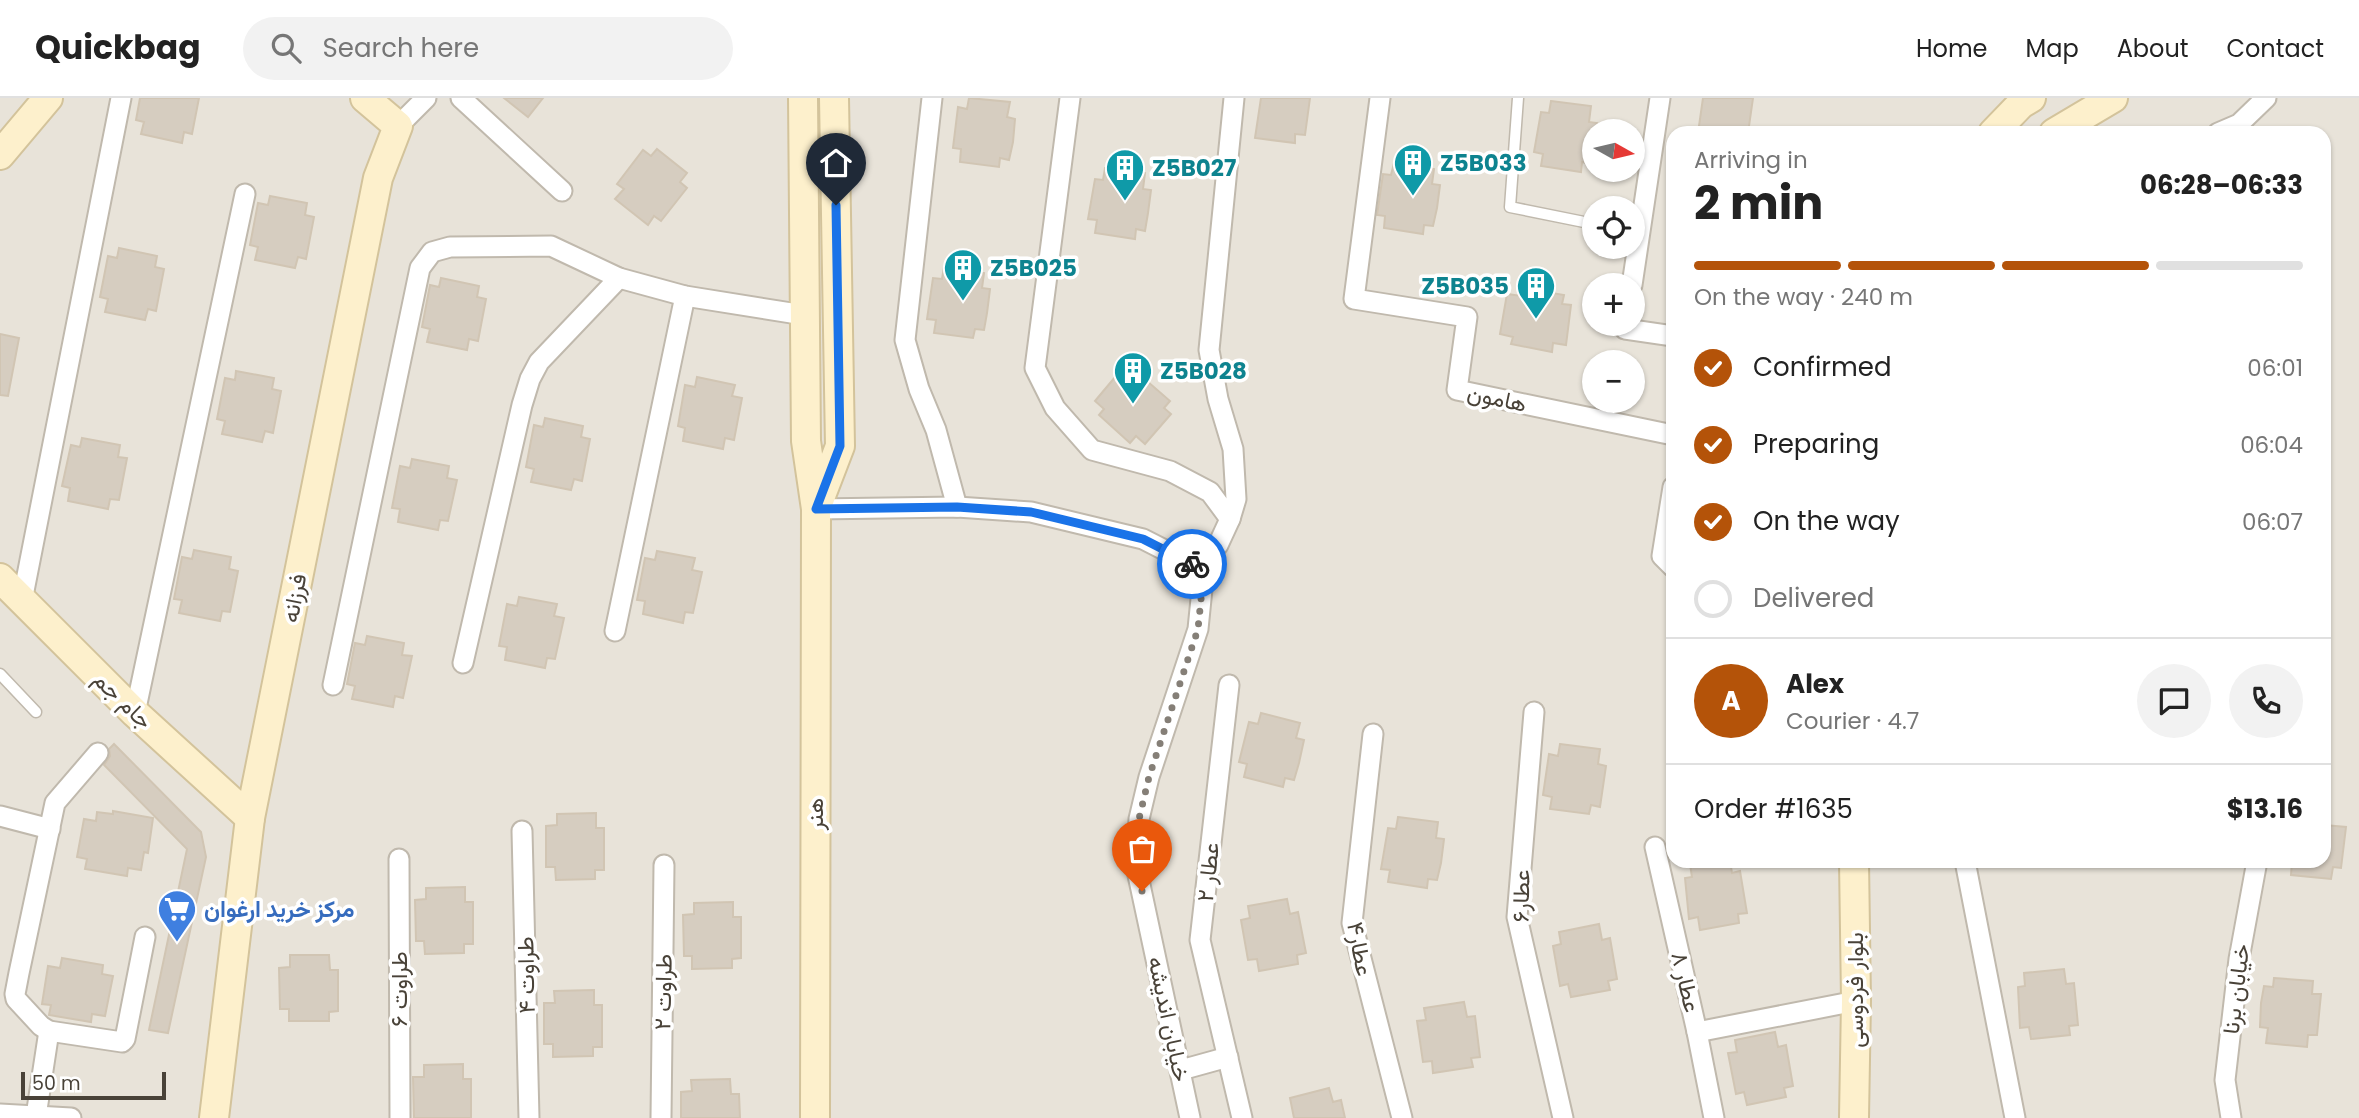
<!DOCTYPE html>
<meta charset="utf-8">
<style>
body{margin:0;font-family:Poppins,Vazirmatn,sans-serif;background:#f2f2f2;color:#222;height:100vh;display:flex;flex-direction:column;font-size:26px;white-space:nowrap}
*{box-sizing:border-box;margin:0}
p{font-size:23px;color:#767676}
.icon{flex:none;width:38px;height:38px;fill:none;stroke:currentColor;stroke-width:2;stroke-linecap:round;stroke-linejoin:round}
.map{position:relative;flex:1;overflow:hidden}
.side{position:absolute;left:1666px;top:28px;width:665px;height:742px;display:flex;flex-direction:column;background:#fff;border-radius:21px;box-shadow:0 2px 5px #0004}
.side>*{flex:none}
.needle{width:46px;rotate:98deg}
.buttons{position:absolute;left:1582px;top:21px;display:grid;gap:14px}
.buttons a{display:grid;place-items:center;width:63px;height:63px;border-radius:50%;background:#fff;box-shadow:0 2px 5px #0004;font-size:35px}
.scale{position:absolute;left:21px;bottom:18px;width:145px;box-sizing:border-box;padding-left:7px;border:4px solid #494238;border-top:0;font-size:19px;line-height:24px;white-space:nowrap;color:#494238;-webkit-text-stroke:5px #fff;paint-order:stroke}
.pin{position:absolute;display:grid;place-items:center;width:60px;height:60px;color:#fff;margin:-72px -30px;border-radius:50% 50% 50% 0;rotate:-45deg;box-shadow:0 0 7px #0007}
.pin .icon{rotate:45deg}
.courier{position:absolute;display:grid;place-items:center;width:70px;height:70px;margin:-35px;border:5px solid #1a73e8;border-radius:50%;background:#fff;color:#222;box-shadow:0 2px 9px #0007}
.summary em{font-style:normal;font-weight:700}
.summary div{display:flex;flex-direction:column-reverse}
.summary{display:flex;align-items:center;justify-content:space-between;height:119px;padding:0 28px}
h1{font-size:46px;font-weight:700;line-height:52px}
.bar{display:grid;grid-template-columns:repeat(4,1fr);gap:10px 7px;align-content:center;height:84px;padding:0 28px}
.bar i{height:9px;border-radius:5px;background:#e0e0e0}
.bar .active{background:#b45309}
.bar p{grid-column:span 4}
.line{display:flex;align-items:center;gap:18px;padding:0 28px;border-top:2px solid #e0e0e0}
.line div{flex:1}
.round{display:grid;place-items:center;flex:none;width:74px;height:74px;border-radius:37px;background:#f2f2f2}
ol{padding:0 28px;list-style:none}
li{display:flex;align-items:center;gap:21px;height:77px}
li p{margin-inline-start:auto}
li .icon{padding:7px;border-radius:50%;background:#b45309;color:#fff;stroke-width:4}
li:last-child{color:#767676}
li i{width:38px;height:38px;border:4px solid #e0e0e0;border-radius:50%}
header{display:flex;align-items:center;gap:42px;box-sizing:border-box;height:98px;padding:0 35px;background:#fff;border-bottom:2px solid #e0e0e0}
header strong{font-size:33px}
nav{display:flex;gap:38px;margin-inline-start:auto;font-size:24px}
.search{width:490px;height:63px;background:#f2f2f2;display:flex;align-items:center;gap:18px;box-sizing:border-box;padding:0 24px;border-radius:38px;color:#767676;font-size:26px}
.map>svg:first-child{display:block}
.residential{fill:#e8e3d9;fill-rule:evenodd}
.building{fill:#d6cdc0;stroke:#d1c5b3;stroke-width:2}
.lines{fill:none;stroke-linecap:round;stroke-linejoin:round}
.lane-casing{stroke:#c0b9ad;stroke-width:13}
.street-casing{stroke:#c0b9ad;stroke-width:23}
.secondary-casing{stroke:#d3c39b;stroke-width:32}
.lane{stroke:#fff;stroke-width:10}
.street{stroke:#fff;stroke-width:19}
.secondary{stroke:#fdf0cc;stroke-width:28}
.done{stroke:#857f77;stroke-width:7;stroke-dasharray:0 12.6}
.route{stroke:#1a73e8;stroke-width:9}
.labels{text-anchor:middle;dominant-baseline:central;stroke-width:7;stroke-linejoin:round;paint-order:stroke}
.culture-label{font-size:23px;font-weight:bold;fill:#0d838f;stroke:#fff;text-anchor:start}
.street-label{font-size:23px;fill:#494238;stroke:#fff}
.shop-label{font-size:23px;font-weight:bold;fill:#366cbe;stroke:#fff;text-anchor:start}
</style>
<header>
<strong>Quickbag</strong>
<div class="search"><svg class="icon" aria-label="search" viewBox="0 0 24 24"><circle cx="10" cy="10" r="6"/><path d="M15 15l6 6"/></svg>Search here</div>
<nav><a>Home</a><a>Map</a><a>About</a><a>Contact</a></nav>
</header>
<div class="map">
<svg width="2359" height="1020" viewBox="0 0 2359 1020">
<rect width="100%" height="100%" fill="#f5f1eb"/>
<path class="residential" d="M0 0H2359V1020H0ZM1594 33H1633V72H1594ZM1673 35H2324V763H1673ZM1594 110H1633V149H1594ZM1594 187H1633V226H1594ZM1594 264H1633V303H1594Z"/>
<g class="building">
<polygon points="140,0 199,0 192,36 184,34 182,45 141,36 144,24 136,22"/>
<polygon points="504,0 543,0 528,19"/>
<polygon points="969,0 1010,4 1007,19 1015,21 1013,44 1009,62 1000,60 999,69 960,64 961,51 953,50 958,9 967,11"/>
<polygon points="1261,0 1310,0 1305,37 1295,36 1295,45 1255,40"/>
<polygon points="1703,0 1753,0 1748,35 1698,35"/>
<polygon points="1551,3 1591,8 1589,24 1597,25 1596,33 1594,33 1594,48 1591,66 1582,64 1581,74 1541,68 1543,56 1534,54 1541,14 1549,15"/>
<polygon points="657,51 687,75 680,84 687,90 661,123 654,118 648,127 615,101 624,91 617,86 643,52 651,58"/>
<polygon points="1394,65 1434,71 1432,86 1440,87 1437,110 1433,128 1424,127 1423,136 1384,130 1385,118 1377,117 1383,76 1391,77"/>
<polygon points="1105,70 1145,75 1143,91 1151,92 1148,115 1145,133 1136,131 1135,141 1095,135 1097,122 1088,121 1095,81 1103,82"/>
<polygon points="270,98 307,105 305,117 314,119 306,161 298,159 295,170 255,162 258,149 250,147 258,105 268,107"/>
<polygon points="119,150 157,158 155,169 164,171 156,213 148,211 145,222 105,214 108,201 100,199 108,158 117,160"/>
<polygon points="944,169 984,175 982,190 990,191 987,215 984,232 975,231 973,240 934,235 936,222 927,221 933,180 942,181"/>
<polygon points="441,180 479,188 477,199 486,201 478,243 469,241 467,252 427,244 430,231 422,229 430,187 439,189"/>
<polygon points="1523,190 1564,197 1562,206 1571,207 1566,247 1553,245 1552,254 1511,246 1513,239 1500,236 1507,196 1521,198"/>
<polygon points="0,236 19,240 8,298 0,297"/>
<polygon points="1121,272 1133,282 1139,276 1170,303 1164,310 1171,316 1145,346 1136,338 1130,345 1099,317 1104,311 1095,303"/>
<polygon points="236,273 274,280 272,291 281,293 273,335 265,333 262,344 222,336 225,323 217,321 225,280 235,282"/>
<polygon points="697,279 735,287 732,298 742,300 734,342 725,340 723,351 683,343 685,330 678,328 685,287 695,289"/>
<polygon points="545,320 583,328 581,339 590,341 582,383 574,381 571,392 531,384 534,371 526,369 534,327 543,329"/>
<polygon points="82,340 120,347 118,359 127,360 119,402 110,401 108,411 68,403 70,390 62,388 71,347 80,349"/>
<polygon points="412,361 449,368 447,380 457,382 448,423 440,422 438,432 398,424 400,411 392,410 400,368 410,370"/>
<polygon points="194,452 231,459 229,471 238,473 230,514 222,513 220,523 179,515 182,502 174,501 182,459 192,461"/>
<polygon points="657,453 695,460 692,472 702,474 693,515 685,514 683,525 643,516 645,503 637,502 645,460 655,462"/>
<polygon points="519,499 557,506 554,518 564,520 555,561 547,560 545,570 505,562 507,549 499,548 507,506 517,508"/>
<polygon points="367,538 404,545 402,557 412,558 403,600 395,598 393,609 352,601 355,588 347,586 355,545 365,547"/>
<polygon points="1261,615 1300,625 1296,640 1304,642 1299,665 1294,682 1285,680 1283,689 1244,679 1247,666 1239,664 1249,624 1258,626"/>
<polygon points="114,646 201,734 206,759 168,935 149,932 187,751 104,667 110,658 109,651"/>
<polygon points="1560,646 1600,651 1598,666 1606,668 1600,709 1591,707 1589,716 1550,711 1552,699 1543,697 1549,656 1558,658"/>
<polygon points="113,713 153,720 148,755 144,754 141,772 128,770 127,778 85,771 87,761 77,759 84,721 96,723 97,714 113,716"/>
<polygon points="596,715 596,730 604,730 604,772 595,772 595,781 556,782 555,769 546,769 546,728 557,727 557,716"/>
<polygon points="1398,719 1438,724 1436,740 1444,741 1441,765 1437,782 1428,781 1427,790 1388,784 1390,772 1381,771 1388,730 1396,731"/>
<polygon points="2324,727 2346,729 2341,770 2333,769 2331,781 2291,777 2292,763 2324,763"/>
<polygon points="1711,763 1730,763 1732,775 1740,773 1747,815 1738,816 1739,825 1700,832 1698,819 1689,821 1685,780 1692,779 1690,766"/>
<polygon points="465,789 465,804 473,804 473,846 464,846 464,855 425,856 424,843 416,843 415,802 426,801 426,790"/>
<polygon points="1287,801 1290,816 1298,814 1306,855 1297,857 1298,866 1259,873 1257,861 1248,862 1241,822 1250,820 1248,808"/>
<polygon points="733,804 733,819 741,819 741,860 732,861 732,870 692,871 692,858 684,858 683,817 694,816 694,805"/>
<polygon points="1599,826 1602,842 1610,840 1617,881 1608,883 1610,892 1571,899 1568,886 1560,888 1553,848 1561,846 1559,834"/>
<polygon points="290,857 329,857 330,872 338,872 338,913 329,914 329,923 289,923 289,911 280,911 279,870 290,869"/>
<polygon points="62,860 103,867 102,876 113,878 105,918 92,916 91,924 49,917 51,907 42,906 48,868 60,870"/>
<polygon points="2064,871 2066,886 2074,885 2078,927 2069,928 2070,937 2031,941 2029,929 2020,930 2018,889 2025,888 2024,875"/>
<polygon points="2274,880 2313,883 2312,896 2321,896 2317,937 2308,937 2307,949 2266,945 2268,930 2260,929 2261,905 2264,888 2273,889"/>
<polygon points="594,892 594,907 602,907 602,949 593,949 593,958 553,959 553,946 544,946 544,905 555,905 554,893"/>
<polygon points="1464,904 1467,919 1475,918 1480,959 1471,960 1473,969 1433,975 1432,963 1423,964 1417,923 1426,922 1424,910"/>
<polygon points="1775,934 1778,949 1786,947 1793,988 1784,990 1786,999 1747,1007 1744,994 1736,996 1728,955 1737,954 1735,942"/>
<polygon points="463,966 463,981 471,981 471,1020 414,1020 413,979 424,979 424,967"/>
<polygon points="730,981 731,996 739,996 740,1020 681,1020 681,994 692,993 691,982"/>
<polygon points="1329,990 1333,1004 1341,1002 1345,1020 1294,1020 1290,1000"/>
</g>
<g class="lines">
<g class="lane-casing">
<g id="lane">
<polyline points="1518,0 1510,109 1594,126"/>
<polyline points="0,576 36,614"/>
</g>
</g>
<g class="street-casing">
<g id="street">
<polyline points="461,0 562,93"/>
<polyline points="932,0 905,242 919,291 936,332 957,409"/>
<polyline points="1070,0 1035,270 1055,310 1092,352 1170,373 1210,394 1230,421 1218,447 1194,467"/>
<polyline points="1380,0 1354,201 1467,219 1457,292 1673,337"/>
<polyline points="398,28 426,0"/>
<polyline points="2218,35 2239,26 2266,0"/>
<polyline points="1632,187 1660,0"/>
<polyline points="1626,226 1625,231 1673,238"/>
<polyline points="1673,389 1662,458 1673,469"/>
<polyline points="816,411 957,409 1031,414 1143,441 1194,467 1202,491 1198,531 1149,679 1139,721 1136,768 1190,1020"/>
<polyline points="1230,421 1236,401 1233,351 1218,301 1209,252 1234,0"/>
<polyline points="22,503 121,0"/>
<polyline points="615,533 685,198"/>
<polyline points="463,565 522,307 530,281 539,264 619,180"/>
<polyline points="333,587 420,170 432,154 450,149 551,148 619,180 685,198 804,217"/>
<polyline points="1229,587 1200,842 1242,1020"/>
<polyline points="1534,614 1517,819 1563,1020"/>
<polyline points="135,615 245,96"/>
<polyline points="1373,636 1352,825 1402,1020"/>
<polyline points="98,655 55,705 19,875 15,896 16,901 41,928 49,933 122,944 125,941 145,839"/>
<polyline points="0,718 50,731"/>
<polyline points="522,733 529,1020"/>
<polyline points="1655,749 1697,934 1714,1020"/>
<polyline points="399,761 400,1020"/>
<polyline points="1965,763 2015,1020"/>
<polyline points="1697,934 1856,903"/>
<polyline points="1181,972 1228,959"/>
<polyline points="0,1016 71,1020"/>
<polyline points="36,1018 49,933"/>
<polyline points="661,1020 664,767"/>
<polyline points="2231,1020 2225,982 2239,861 2257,763"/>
</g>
</g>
<g class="secondary-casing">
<g id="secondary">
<polyline points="803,0 806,343 816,411 815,1020"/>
<polyline points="1993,35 2021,6 2031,0"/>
<polyline points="2054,35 2113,0"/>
<polyline points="0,57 48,0"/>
<polyline points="817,408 840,348 834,0"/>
<polyline points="0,480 135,615 250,720"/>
<polyline points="1854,763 1856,903 1854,1020"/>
<polyline points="214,1020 250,720 378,80 398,28 365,0"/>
</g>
</g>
<use href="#lane" class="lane"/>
<use href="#street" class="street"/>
<use href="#secondary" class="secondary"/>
</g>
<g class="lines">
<polyline class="done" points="1142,793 1136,768 1139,721 1149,679 1198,531 1202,491 1192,466"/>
<polyline class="route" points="836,107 840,348 816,411 957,409 1031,414 1143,441 1192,466"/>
</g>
<defs>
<g id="building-pin" transform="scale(2.0125)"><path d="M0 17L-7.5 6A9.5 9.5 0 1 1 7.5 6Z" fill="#0f9aa8" stroke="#fff"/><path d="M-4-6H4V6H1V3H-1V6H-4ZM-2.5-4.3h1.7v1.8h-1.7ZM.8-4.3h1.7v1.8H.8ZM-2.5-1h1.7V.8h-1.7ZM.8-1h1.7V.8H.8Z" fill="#fff"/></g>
<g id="supermarket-pin" transform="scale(2.0125)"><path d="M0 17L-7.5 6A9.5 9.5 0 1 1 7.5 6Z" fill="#3f7fe0" stroke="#fff"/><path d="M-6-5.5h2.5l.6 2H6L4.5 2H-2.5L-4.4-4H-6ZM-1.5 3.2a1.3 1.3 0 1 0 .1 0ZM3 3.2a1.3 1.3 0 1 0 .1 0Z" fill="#fff"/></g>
</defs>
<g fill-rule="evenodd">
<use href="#building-pin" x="1413" y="65"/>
<use href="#building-pin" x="1125" y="70"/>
<use href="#building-pin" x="963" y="170"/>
<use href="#building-pin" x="1536" y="188"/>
<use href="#building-pin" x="1133" y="273"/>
<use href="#supermarket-pin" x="177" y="811"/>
</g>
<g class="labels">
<g class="culture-label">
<text x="1440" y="65">Z5B033</text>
<text x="1152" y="70">Z5B027</text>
<text x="990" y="170">Z5B025</text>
<text x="1509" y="188" text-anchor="end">Z5B035</text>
<text x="1160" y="273">Z5B028</text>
</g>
<g class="street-label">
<text transform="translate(1497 300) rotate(12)">هامون</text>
<text transform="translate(294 500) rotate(-79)">فرزانه</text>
<text transform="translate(123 602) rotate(44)">جام جم</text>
<text transform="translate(815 716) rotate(-90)">هنر</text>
<text transform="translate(1208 774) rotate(-84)">عطار ۲</text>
<text transform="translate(1521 798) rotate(-89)">عطار۶</text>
<text transform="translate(1360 851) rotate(79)">عطار۴</text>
<text transform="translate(526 877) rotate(-91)">طراوت ۴</text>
<text transform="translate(1686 884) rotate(77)">عطار ۸</text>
<text transform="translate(399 891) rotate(-90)">طراوت ۶</text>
<text transform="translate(2236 891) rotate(-83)">خیابان برنا</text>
<text transform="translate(1855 892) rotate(-90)">بلوار فردوسی</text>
<text transform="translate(663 894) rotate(-89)">طراوت ۲</text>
<text transform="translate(1169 921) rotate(78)">خیابان اندیشه</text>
</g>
<g class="shop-label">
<text x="204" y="811">مرکز خرید ارغوان</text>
</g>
</g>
</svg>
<div class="buttons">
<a><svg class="needle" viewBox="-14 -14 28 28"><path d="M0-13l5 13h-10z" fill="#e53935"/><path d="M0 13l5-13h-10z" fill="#767676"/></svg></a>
<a><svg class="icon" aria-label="locate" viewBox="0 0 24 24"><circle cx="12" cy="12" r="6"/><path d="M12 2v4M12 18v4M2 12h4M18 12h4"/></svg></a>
<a>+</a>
<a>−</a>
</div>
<div class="scale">50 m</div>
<div class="pin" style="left:1142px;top:793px;background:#ea580c"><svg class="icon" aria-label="bag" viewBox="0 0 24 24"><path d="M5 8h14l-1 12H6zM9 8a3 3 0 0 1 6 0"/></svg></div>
<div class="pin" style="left:836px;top:107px;background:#1f2937"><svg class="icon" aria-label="home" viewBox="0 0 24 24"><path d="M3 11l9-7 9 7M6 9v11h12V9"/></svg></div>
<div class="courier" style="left:1192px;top:466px"><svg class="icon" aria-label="bike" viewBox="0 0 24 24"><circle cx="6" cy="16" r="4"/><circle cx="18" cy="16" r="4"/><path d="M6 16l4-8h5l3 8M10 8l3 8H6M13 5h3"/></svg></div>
<section class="side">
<div class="summary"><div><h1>2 min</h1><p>Arriving in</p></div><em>06:28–06:33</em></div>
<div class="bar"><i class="active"></i><i class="active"></i><i class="active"></i><i></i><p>On the way · 240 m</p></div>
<ol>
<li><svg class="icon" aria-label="check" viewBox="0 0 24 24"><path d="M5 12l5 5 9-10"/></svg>Confirmed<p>06:01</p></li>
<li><svg class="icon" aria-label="check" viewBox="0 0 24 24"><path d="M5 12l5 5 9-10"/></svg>Preparing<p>06:04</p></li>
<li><svg class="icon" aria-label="check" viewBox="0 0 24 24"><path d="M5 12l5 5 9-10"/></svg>On the way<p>06:07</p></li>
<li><i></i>Delivered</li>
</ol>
<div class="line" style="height:126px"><b class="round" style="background:#b45309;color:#fff">A</b><div><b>Alex</b><p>Courier · 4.7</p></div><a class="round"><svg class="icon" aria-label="chat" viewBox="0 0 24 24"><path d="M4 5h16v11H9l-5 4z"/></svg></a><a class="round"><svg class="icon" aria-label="phone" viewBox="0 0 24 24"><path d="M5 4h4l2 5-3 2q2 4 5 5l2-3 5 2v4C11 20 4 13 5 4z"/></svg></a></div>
<div class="line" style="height:91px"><div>Order #1635</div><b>$13.16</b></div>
</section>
</div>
